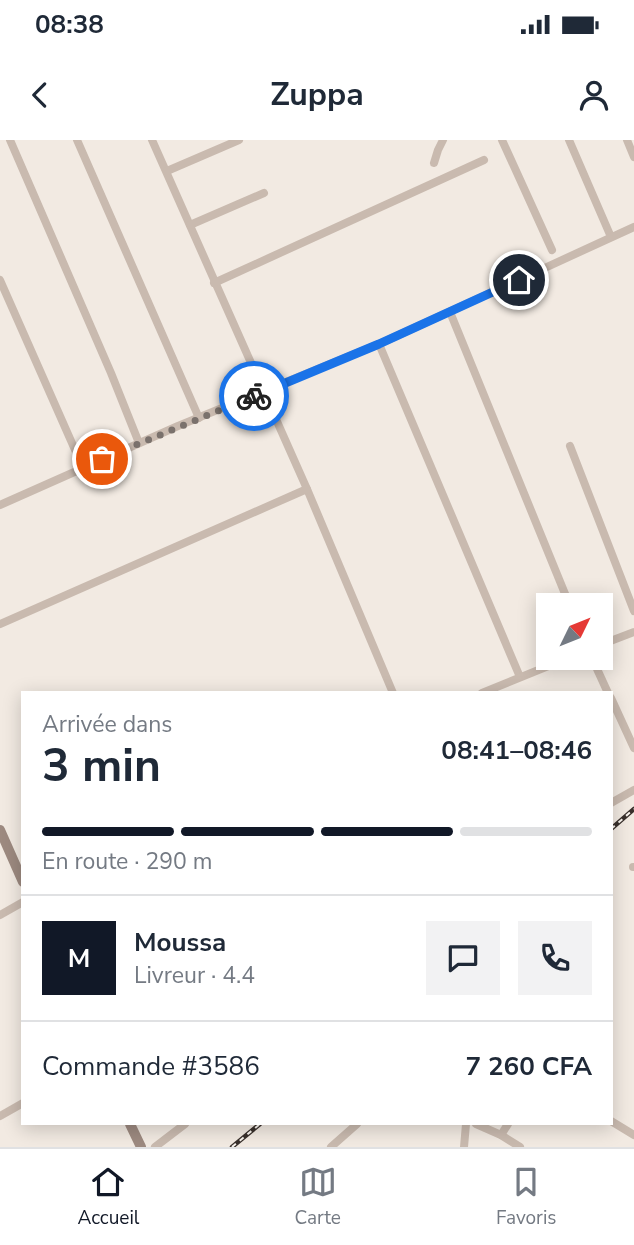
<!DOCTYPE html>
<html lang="fr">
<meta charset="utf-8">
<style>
body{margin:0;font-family:"Nunito Sans",sans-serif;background:#f2f2f3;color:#1f2937;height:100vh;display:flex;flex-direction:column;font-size:26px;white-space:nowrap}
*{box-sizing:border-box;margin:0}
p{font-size:23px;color:#747a83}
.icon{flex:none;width:38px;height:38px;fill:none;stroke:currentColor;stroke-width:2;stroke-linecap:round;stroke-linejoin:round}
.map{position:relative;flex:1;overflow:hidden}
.drawer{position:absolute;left:21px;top:551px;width:592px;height:434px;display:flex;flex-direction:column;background:#fff;border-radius:0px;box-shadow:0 4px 18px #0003}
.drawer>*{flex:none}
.needle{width:46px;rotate:47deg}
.fabs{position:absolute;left:536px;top:453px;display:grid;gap:14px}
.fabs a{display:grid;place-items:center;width:77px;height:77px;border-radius:0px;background:#fff;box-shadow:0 4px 18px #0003;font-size:35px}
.pin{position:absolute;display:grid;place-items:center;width:60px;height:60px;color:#fff;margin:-30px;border:4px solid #fff;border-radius:50%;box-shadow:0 2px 7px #0007}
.courier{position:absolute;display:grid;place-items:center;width:70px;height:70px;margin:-35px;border:5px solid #1a73e8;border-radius:50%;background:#fff;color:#222;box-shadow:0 2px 9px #0007}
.summary em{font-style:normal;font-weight:700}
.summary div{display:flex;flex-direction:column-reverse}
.summary{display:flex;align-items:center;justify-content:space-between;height:119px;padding:0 21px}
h1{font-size:46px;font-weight:700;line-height:52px}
.bar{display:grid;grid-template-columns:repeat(4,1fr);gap:10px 7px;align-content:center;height:84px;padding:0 21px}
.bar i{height:9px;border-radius:5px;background:#e0e1e3}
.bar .active{background:#111827}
.bar p{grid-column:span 4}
.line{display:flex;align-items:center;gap:18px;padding:0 21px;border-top:2px solid #e0e1e3}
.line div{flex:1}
.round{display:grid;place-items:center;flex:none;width:74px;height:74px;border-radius:0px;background:#f2f2f3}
.status{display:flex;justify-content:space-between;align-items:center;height:49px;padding:0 35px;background:#fff;direction:ltr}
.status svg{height:19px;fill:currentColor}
header{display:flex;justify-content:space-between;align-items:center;height:91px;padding:0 21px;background:#fff;font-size:32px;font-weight:700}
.tabs{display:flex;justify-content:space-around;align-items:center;height:98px;border-top:2px solid #e0e1e3;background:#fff;font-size:19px;color:#747a83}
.tabs a{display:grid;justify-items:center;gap:4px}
.tabs .active{color:#111827}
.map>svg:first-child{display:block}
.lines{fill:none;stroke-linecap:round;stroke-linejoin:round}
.minor{stroke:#c9baaf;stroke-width:8}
.secondary{stroke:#9d8a80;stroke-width:10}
.rail-casing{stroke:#39302c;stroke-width:4.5}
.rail{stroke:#f9f4ee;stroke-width:2;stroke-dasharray:5;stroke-linecap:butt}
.done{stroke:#7a716c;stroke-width:7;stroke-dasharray:0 12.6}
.route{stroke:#1a73e8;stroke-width:9}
</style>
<div class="status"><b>08:38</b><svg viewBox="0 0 49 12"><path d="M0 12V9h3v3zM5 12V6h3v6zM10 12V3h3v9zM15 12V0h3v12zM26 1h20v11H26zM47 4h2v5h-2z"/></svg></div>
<header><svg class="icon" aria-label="back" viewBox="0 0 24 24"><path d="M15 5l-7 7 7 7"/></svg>Zuppa<svg class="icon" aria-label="person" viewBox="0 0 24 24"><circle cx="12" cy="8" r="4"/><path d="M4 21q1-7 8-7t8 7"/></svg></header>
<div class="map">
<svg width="634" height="1007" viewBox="0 0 634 1007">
<rect width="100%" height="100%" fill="#f2eae2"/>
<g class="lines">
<g class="minor">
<polyline points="10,0 111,233 139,303"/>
<polyline points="77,0 199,278"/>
<polyline points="152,0 307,349 393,553"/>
<polyline points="502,0 552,110"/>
<polyline points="569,0 611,97"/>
<polyline points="627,0 634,17"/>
<polyline points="434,23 438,10 443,0"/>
<polyline points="167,31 239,0"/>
<polyline points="190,85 264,53"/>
<polyline points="0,140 83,328"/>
<polyline points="214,143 484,20"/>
<polyline points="450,172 570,466"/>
<polyline points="379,204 520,537"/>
<polyline points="570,306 634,471"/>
<polyline points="0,365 178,286 379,204 634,87"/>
<polyline points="0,484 307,349"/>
<polyline points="600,505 634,492"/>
<polyline points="592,518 608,553"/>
<polyline points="482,553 568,518"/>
<polyline points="611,558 634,608"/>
<polyline points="611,663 634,650"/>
<polyline points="633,727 634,727"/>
<polyline points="0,775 23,762"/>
<polyline points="0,976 23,963"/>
<polyline points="611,981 634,995"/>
<polyline points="476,984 501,995 520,1007"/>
<polyline points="501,995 508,984"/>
<polyline points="155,1007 185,984"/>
<polyline points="331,1007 357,984"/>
<polyline points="464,1007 466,984"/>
</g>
<g class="secondary">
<polyline points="0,690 23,742"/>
<polyline points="130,984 141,1007"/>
</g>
<g class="rail-casing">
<g id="rail">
<polyline points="611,689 634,669"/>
<polyline points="232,1007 260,984"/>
</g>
</g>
<use href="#rail" class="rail"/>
</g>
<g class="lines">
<polyline class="done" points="102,319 254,256"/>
<polyline class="route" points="254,256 379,204 519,140"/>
</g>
</svg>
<div class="fabs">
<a><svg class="needle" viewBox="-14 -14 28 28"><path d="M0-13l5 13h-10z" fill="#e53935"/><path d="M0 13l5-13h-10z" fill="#747a83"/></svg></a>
</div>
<div class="pin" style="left:102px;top:319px;background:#ea580c"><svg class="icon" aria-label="bag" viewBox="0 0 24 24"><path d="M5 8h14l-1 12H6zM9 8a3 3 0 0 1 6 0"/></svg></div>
<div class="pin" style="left:519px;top:140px;background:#1f2937"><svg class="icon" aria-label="home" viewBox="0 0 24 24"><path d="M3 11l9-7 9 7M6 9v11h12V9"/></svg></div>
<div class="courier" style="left:254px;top:256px"><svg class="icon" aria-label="bike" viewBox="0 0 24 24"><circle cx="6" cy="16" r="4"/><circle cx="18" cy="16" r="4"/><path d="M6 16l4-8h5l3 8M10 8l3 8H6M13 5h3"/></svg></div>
<section class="drawer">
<div class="summary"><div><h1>3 min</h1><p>Arrivée dans</p></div><em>08:41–08:46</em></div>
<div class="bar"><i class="active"></i><i class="active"></i><i class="active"></i><i></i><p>En route · 290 m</p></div>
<div class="line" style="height:126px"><b class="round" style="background:#111827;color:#fff">M</b><div><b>Moussa</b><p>Livreur · 4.4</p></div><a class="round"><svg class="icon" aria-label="chat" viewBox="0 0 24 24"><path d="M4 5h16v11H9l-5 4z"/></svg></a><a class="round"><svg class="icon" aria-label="phone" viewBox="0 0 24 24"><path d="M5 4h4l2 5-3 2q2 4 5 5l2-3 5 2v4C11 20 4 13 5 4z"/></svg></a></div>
<div class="line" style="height:91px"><div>Commande #3586</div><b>7 260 CFA</b></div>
</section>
</div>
<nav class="tabs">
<a class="active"><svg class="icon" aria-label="home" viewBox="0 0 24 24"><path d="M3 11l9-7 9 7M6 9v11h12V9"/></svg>Accueil</a>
<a><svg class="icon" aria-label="map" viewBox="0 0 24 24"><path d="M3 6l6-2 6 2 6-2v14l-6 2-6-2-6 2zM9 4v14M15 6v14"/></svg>Carte</a>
<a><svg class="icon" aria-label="saved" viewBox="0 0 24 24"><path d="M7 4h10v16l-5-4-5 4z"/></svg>Favoris</a>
</nav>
